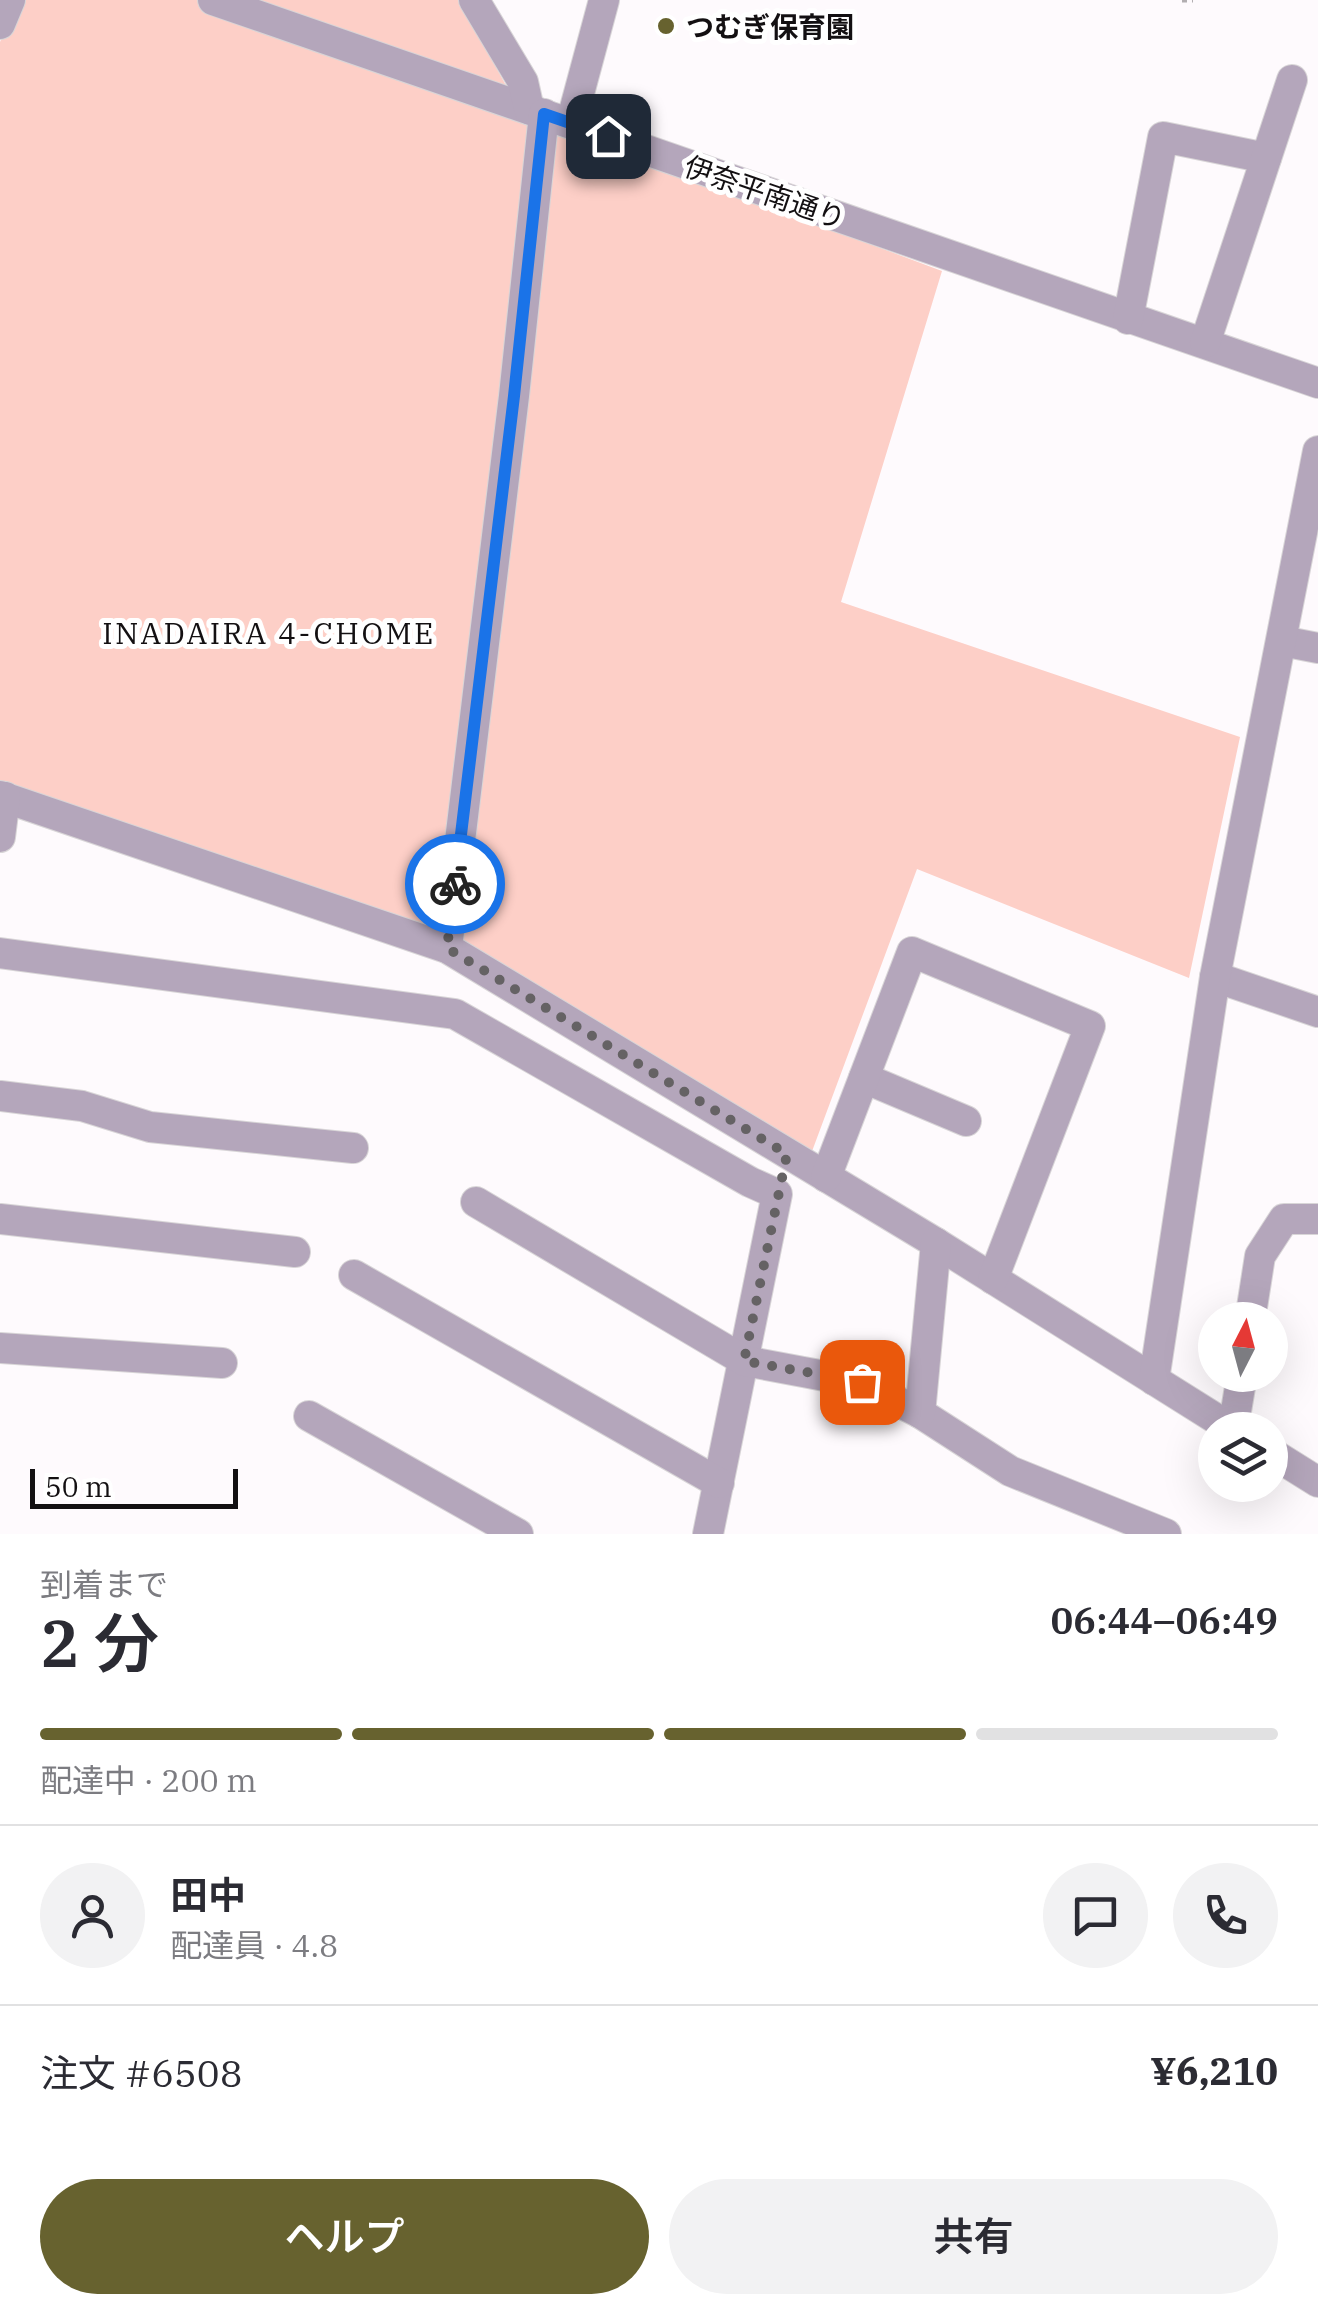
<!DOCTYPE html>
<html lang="ja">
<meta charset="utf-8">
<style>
body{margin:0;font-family:"IBM Plex Serif","Noto Sans JP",serif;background:#f2f2f3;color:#2b2b33;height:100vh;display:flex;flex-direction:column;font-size:38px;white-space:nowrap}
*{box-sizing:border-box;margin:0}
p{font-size:32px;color:#7c7c81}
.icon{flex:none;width:55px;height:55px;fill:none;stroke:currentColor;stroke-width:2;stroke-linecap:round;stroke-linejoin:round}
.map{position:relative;height:1534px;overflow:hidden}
.details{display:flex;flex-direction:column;background:#fff;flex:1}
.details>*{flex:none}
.needle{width:65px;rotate:6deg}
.fabs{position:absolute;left:1198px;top:1302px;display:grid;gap:20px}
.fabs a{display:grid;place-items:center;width:90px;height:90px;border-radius:50%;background:#fff;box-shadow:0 10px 40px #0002;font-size:50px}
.scale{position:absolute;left:30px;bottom:25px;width:208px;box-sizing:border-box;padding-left:10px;border:5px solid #131012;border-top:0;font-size:28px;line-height:35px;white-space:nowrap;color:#131012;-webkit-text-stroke:8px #fff;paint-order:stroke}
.pin{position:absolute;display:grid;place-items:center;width:85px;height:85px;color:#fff;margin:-42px;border-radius:20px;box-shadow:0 5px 15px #0006}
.courier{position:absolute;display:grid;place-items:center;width:100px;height:100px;margin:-50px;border:8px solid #1a73e8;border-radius:50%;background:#fff;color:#222;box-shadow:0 2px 12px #0007}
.head em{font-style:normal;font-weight:600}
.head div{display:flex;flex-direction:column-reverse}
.head{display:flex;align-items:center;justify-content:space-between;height:170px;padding:0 40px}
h1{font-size:65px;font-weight:600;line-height:75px}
.bar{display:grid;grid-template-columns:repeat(4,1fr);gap:15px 10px;align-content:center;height:120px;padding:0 40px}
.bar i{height:12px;border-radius:8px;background:#e1e1e2}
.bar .selected{background:#67622f}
.bar p{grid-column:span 4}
.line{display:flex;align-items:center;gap:25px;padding:0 40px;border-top:2px solid #e1e1e2}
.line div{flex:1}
.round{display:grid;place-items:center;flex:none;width:105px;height:105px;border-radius:52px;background:#f2f2f3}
.button{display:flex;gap:20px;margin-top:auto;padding:20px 40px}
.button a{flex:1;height:115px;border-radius:60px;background:#67622f;color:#fff;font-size:40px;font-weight:600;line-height:115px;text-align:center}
.button a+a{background:#f2f2f3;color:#2b2b33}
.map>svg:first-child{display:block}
.green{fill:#fdcfc7}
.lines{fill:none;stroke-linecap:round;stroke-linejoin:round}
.minor-casing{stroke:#d8d5d7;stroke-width:32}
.path{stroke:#b2aeb1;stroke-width:5;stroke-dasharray:5 5;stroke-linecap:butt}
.minor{stroke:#b4a6bb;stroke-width:30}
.done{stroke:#656264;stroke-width:10;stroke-dasharray:0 18}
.route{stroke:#1a73e8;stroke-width:12}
.poi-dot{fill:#67622f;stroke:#fff;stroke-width:4}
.labels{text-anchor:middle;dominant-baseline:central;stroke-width:10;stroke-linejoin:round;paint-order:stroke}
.poi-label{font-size:28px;font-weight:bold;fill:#131012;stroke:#fff;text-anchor:start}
.street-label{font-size:28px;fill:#131012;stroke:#fff}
.neighbourhood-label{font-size:30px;letter-spacing:2.5px;fill:#131012;stroke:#fff}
</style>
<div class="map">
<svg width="1318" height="1534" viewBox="0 0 1318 1534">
<rect width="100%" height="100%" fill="#fefafd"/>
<polygon class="green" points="17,0 459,0 525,120 570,132 942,271 841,602 1240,737 1189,978 917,869 811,1154 498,965 0,786 0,42"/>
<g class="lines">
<g class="minor-casing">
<g id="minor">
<polyline points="213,0 1318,383"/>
<polyline points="474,0 523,82 529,109"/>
<polyline points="0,24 10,0"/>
<polyline points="571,123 604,0"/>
<polyline points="1128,319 1163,137 1266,158"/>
<polyline points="1205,343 1292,80"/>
<polyline points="1282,641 1318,648"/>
<polyline points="0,796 447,948 936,1243 1234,1430"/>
<polyline points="0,837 5,797"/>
<polyline points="447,948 514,396 544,114"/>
<polyline points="0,953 455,1014 750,1182 777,1194 708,1534"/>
<polyline points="1215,977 1318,1012"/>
<polyline points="864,1078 966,1121"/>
<polyline points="0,1096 82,1106 150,1127 353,1148"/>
<polyline points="826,1177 912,952 1090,1026 993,1279"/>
<polyline points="476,1202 745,1361 862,1383 920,1413 1010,1471 1166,1534"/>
<polyline points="0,1219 295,1252"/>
<polyline points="354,1275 719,1483"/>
<polyline points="1250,1320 1260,1256 1284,1219 1318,1219"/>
<polyline points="0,1348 222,1363"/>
<polyline points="1154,1380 1215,977 1318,451"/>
<polyline points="920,1413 936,1243"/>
<polyline points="309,1416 518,1534"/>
<polyline points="1233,1429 1242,1375"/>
<polyline points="1270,1452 1318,1482"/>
</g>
</g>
<polyline class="path" points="1182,0 1193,0"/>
<use href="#minor" class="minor"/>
</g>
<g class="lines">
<polyline class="done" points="455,884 447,948 787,1154 744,1361 862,1382"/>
<polyline class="route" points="455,884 514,396 544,114 608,136"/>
</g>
<circle class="poi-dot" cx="666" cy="26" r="10"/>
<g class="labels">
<g class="poi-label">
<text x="686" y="26">つむぎ保育園</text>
</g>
<g class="street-label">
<text transform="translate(765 192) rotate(19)">伊奈平南通り</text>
</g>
<g class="neighbourhood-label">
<text x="269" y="632">INADAIRA 4-CHOME</text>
</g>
</g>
</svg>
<div class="fabs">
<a><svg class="needle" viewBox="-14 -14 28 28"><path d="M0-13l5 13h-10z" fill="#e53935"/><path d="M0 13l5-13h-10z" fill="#7c7c81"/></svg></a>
<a><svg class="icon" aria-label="layers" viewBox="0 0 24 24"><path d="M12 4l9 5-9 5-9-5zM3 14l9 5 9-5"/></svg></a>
</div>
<div class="scale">50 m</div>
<div class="pin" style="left:862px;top:1382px;background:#ea580c"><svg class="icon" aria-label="bag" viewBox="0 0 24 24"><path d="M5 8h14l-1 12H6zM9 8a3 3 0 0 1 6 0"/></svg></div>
<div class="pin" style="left:608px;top:136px;background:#1f2937"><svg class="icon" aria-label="home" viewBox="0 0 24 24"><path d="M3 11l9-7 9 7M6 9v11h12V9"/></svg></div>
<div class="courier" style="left:455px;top:884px"><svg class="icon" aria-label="bike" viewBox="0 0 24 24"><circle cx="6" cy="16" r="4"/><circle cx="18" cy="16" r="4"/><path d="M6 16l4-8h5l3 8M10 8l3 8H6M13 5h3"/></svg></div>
</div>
<section class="details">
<div class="head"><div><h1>2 分</h1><p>到着まで</p></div><em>06:44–06:49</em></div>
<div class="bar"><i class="selected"></i><i class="selected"></i><i class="selected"></i><i></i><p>配達中 · 200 m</p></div>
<div class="line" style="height:180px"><a class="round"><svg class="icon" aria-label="person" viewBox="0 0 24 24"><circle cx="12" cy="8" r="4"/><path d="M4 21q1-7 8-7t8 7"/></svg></a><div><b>田中</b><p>配達員 · 4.8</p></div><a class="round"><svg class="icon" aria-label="chat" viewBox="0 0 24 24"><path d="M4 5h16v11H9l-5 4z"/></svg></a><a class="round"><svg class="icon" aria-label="phone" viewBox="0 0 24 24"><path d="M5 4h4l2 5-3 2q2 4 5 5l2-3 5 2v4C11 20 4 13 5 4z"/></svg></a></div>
<div class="line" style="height:130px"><div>注文 #6508</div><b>¥6,210</b></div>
<div class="button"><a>ヘルプ</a><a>共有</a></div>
</section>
